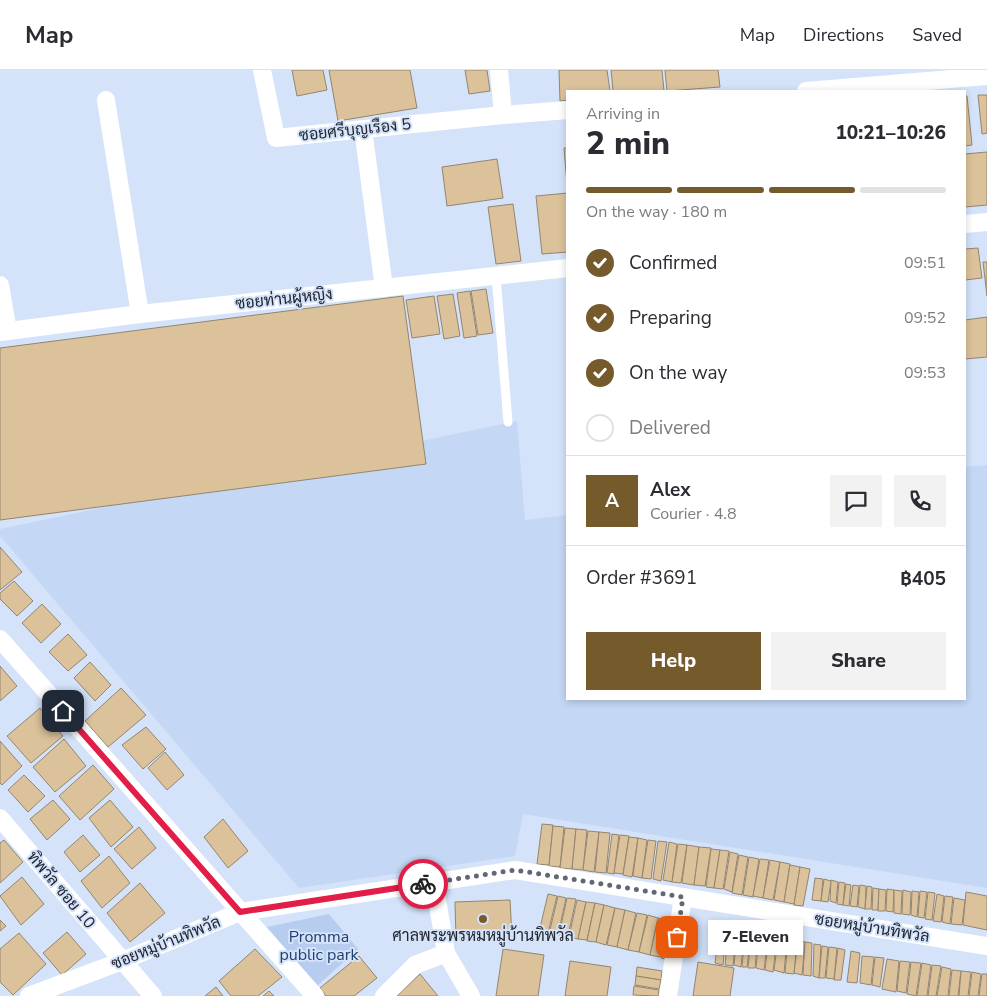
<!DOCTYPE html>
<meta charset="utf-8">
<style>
body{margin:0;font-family:"Nunito Sans",Sarabun,sans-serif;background:#f2f2f3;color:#2b2b33;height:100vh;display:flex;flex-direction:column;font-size:19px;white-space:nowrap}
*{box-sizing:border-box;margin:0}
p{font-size:16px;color:#7c7c81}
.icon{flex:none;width:28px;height:28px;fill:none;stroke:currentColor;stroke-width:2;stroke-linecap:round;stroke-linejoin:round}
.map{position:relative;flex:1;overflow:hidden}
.side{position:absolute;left:566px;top:20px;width:400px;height:610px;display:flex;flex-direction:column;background:#fff;border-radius:0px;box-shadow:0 2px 8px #0003}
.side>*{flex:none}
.pin{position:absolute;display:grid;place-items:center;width:42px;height:42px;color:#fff;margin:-21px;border-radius:10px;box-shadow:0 2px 8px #0006}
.courier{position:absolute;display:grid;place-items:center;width:50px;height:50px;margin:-25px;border:4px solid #e11d48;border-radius:50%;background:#fff;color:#222;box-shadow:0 1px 6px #0007}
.bubble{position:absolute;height:35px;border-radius:0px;background:#fff;box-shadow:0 2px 8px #0003;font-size:16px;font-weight:800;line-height:35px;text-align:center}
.summary em{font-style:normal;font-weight:800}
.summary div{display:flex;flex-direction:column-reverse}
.summary{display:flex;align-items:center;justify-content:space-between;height:85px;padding:0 20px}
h1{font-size:32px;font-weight:800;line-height:38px}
.bar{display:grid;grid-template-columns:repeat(4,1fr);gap:8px 5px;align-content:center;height:60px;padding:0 20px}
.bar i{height:6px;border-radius:4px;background:#e1e1e2}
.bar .selected{background:#755a2c}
.bar p{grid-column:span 4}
.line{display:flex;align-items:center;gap:12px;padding:0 20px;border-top:1px solid #e1e1e2}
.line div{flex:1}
.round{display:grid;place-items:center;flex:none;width:52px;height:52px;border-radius:0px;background:#f2f2f3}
ol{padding:0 20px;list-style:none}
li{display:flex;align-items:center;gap:15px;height:55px}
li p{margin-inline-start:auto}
li .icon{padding:5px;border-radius:50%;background:#755a2c;color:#fff;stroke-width:4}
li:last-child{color:#7c7c81}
li i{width:28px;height:28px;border:2px solid #e1e1e2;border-radius:50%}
.cta{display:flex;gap:10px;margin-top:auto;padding:10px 20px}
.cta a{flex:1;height:58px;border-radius:0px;background:#755a2c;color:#fff;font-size:20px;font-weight:800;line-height:58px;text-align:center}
.cta a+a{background:#f2f2f3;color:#2b2b33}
header{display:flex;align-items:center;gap:30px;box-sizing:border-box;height:70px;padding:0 25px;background:#fff;border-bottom:1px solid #e1e1e2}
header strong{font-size:24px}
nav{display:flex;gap:28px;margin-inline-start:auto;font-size:18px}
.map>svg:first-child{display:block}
.built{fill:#c4d7f4}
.green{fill:#b6cdef}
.building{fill:#dcc29b;stroke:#93856f}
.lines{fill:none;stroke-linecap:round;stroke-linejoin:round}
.service{stroke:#fff;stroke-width:9}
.minor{stroke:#fff;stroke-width:18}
.done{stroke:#606876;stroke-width:5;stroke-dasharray:0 9}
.route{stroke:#e11d48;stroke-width:6}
.poi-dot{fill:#755a2c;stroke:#d4e3fa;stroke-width:2}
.labels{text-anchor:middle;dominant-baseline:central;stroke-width:4;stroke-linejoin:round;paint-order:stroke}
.street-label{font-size:16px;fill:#21262f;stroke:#d4e3fa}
.poi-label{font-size:16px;fill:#21262f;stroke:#d4e3fa}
.park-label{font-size:16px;fill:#214070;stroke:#d4e3fa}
</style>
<header>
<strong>Map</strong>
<nav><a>Map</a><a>Directions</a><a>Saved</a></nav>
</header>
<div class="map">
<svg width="987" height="926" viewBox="0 0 987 926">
<rect width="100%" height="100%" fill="#d4e3fa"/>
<polygon class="built" points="517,351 525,450 567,445 568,629 965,629 965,397 987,395 987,818 523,744 515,786 299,818 0,466 0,459"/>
<polygon class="green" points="329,844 358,879 317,916 267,857"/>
<g class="building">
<polygon points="292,0 323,0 327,20 297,26"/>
<polygon points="329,0 410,0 417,38 338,51"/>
<polygon points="465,0 487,0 490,21 469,24"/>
<polygon points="559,0 607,0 610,21 568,21 568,30 560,31"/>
<polygon points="611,0 662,0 664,21 613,21"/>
<polygon points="665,0 718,0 720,17 667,21"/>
<polygon points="978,25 987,25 987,63 982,64"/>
<polygon points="965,26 967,26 972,75 965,76"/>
<polygon points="564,78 568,78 568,115 567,115"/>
<polygon points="987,82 987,135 965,137 965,84"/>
<polygon points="497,89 503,128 447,136 442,97"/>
<polygon points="568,123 568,182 542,184 536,126"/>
<polygon points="513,134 521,191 496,194 488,137"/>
<polygon points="978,178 982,208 965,210 965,179"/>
<polygon points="983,192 987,192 987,226"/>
<polygon points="486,219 493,263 478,265 471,221"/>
<polygon points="470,221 477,266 464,268 457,223"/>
<polygon points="453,224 460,266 444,269 437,226"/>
<polygon points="403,226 426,394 0,450 0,278"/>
<polygon points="434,226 440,264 412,268 406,230"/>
<polygon points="987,247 987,287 965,289 965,250"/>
<polygon points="0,477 22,502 0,520"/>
<polygon points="14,511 33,531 17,546 0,529 0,523"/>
<polygon points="42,534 61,554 41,573 22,553"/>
<polygon points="68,564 87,585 68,601 49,582"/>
<polygon points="90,592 111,615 95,631 74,608"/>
<polygon points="0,596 17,616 0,631"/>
<polygon points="121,618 146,645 108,677 85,651"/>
<polygon points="40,638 63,666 31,693 7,666"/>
<polygon points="146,657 166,679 143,699 122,675"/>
<polygon points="64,669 86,696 55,722 33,697"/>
<polygon points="0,671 22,696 2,715 0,713"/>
<polygon points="165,682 184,705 167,720 148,698"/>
<polygon points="93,695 114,719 80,750 59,726"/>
<polygon points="24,705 45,726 28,742 8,720"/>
<polygon points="53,730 70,749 47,770 30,749"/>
<polygon points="110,730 133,757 111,777 89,748"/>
<polygon points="223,749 248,781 228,798 204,767"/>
<polygon points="542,754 553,755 549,795 537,794"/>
<polygon points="553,756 564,757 560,797 549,796"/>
<polygon points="139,757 156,778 132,799 114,779"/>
<polygon points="565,758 576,759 572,799 560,798"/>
<polygon points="576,759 587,760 583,800 572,799"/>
<polygon points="588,761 599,762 594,802 583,800"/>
<polygon points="599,762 610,763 606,803 595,802"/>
<polygon points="612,764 619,765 614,804 607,803"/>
<polygon points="83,765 100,785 80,802 64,782"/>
<polygon points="620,765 629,766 623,804 614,803"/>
<polygon points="629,767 638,768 632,807 623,805"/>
<polygon points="638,768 647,770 642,808 633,806"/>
<polygon points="4,770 23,792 0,813 0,773"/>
<polygon points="648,770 656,771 651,809 642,808"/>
<polygon points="658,771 667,772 661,811 653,809"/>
<polygon points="669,772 677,774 672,812 663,810"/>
<polygon points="678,774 687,775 681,813 672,812"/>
<polygon points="687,775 699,777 694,815 682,813"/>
<polygon points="699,777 711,778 705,816 694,815"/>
<polygon points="711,779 720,780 714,818 706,817"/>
<polygon points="720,780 729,781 723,819 714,818"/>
<polygon points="730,782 738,784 732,822 724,819"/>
<polygon points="739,785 748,787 742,825 732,823"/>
<polygon points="109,786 130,813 102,838 81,811"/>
<polygon points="749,787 759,789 753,827 743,825"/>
<polygon points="760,789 769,790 763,828 753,826"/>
<polygon points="770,790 780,792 773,830 763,828"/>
<polygon points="780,792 790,794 784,832 774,830"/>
<polygon points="790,795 800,797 794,834 784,832"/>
<polygon points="800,797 810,799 803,836 794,835"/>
<polygon points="22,807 44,834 21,855 0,826"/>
<polygon points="815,808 823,809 821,831 812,830"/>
<polygon points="824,809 831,811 828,832 821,831"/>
<polygon points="831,810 838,812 836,833 830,831"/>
<polygon points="839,812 845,813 843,835 837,834"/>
<polygon points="140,813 165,843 130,872 107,843"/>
<polygon points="846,814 851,815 849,836 843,835"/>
<polygon points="853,815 859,816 857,837 850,836"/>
<polygon points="860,815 866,816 865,839 858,837"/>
<polygon points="867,816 872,817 871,839 865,839"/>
<polygon points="873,818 879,819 878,840 872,840"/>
<polygon points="879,819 886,820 885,841 878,841"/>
<polygon points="887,819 894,820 893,842 886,841"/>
<polygon points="894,820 902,821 901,844 894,843"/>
<polygon points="903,820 911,822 910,845 902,844"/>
<polygon points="912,821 919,822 917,847 911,845"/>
<polygon points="920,821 927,822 924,848 918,847"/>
<polygon points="928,822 935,823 932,850 925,849"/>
<polygon points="966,822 987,826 987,860 963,855"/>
<polygon points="548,824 557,826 548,863 539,862"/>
<polygon points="937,824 944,826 941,852 933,851"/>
<polygon points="558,826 566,828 558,865 549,864"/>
<polygon points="945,826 953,827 950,854 942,852"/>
<polygon points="567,828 576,829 568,866 559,865"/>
<polygon points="954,828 965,830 962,855 951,854"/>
<polygon points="510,830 512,867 456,869 455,832"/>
<polygon points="577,830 586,832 578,869 569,867"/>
<polygon points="586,832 595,833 587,870 578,869"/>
<polygon points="595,833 604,835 596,872 587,871"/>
<polygon points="604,835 615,838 606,875 596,872"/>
<polygon points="615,838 625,840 617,877 607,875"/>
<polygon points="625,840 636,843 628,880 617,877"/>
<polygon points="637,843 647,845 639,882 628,880"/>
<polygon points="648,845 658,848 650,885 639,882"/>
<polygon points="658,848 669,850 660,887 650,885"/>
<polygon points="0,850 6,856 0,861"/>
<polygon points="669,851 678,853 670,890 661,888"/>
<polygon points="67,862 86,884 62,905 43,883"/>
<polygon points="719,862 726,864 723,895 715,893"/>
<polygon points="19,863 46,894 13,925 0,912 0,879"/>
<polygon points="728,863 736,864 733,896 725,895"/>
<polygon points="737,864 744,865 741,897 734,895"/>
<polygon points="745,865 751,866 747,897 742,897"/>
<polygon points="751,865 758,866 755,898 748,898"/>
<polygon points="759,866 768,867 764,900 756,898"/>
<polygon points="769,867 777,869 773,902 765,900"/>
<polygon points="778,869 787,870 784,903 774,900"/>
<polygon points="788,870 797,871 794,904 785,903"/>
<polygon points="798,871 805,872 802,905 794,903"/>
<polygon points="805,872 812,873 811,906 803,905"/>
<polygon points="814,874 821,875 819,908 813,906"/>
<polygon points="822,876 828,877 825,908 819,908"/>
<polygon points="829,877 837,878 834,909 826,908"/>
<polygon points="838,878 845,880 841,910 834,910"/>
<polygon points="255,879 282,907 258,926 231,926 219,911"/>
<polygon points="503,879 544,885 538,926 496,926"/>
<polygon points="851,881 860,883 857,913 847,912"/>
<polygon points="359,886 377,908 354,926 326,926 320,918"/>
<polygon points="862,886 874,887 871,915 860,913"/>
<polygon points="875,887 884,888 880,917 872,915"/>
<polygon points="887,889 899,891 896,922 882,919"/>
<polygon points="570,891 611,897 607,926 565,926"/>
<polygon points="900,891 910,892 906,923 897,921"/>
<polygon points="698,892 734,898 730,926 693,926"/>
<polygon points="911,892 921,893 916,926 907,924"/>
<polygon points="922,893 931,895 927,926 917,926"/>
<polygon points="932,895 941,896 936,926 928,926"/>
<polygon points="637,897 662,901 661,910 636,906"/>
<polygon points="942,897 951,899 948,926 937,926"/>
<polygon points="952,900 961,901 958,926 949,926"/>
<polygon points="961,901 971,902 968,926 959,926"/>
<polygon points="972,902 981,904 978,926 969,926"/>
<polygon points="420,904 438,926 397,926"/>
<polygon points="982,904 987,904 987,926 979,926"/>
<polygon points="636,906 661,910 659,919 635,915"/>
<polygon points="634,916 659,920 658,926 633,925"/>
<polygon points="216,917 223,926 205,926"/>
<polygon points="269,921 274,926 263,926"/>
</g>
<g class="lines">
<polyline class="service" points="496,206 508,352"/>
<g class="minor">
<polyline points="262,0 276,68 503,45 568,40"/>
<polyline points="499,0 503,45"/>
<polyline points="806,21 987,6"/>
<polyline points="106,30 140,244"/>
<polyline points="363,59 384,218"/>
<polyline points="965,154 987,152"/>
<polyline points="0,215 8,261"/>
<polyline points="0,262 140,244 568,198"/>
<polyline points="0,569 315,926"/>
<polyline points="0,748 153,926"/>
<polyline points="434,812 446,883 471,926"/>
<polyline points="29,926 122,891 240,842 515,800 987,876"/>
<polyline points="384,926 415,895 446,883"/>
<polyline points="668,926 683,827"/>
</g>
</g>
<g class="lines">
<polyline class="done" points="423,814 515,800 683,827 677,867"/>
<polyline class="route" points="63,641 240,842 423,814"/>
</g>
<circle class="poi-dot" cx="483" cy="849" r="5"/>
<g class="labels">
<g class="street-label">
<text transform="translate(355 60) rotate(-6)">ซอยศรีบุญเรือง 5</text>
<text transform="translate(284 229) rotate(-6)">ซอยท่านผู้หญิง</text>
<text transform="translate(61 820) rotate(50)">ทิพวัล ซอย 10</text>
<text transform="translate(872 858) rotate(9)">ซอยหมู่บ้านทิพวัล</text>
<text transform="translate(166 873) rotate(-22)">ซอยหมู่บ้านทิพวัล</text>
</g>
<g class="poi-label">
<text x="483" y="866">ศาลพระพรหมหมู่บ้านทิพวัล</text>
</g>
<g class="park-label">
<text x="319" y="867">Promma<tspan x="319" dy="18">public park</tspan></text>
</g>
</g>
</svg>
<div class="pin" style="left:677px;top:867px;background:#ea580c"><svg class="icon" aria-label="bag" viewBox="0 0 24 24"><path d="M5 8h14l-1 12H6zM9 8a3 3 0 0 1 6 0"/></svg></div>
<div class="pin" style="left:63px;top:641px;background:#1f2937"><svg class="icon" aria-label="home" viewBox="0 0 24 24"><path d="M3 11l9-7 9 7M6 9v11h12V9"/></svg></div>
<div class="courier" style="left:423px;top:814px"><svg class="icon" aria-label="bike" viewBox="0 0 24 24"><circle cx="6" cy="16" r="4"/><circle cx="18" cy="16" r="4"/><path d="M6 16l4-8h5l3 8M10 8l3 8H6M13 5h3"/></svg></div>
<div class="bubble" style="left:708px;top:850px;width:95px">7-Eleven</div>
<section class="side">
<div class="summary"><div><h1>2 min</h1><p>Arriving in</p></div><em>10:21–10:26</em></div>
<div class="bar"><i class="selected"></i><i class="selected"></i><i class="selected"></i><i></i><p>On the way · 180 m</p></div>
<ol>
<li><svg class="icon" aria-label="check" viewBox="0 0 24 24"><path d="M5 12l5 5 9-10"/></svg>Confirmed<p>09:51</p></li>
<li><svg class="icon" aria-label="check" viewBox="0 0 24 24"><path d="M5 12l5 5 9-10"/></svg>Preparing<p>09:52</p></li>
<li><svg class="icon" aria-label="check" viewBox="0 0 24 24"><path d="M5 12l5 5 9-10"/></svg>On the way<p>09:53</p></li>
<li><i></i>Delivered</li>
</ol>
<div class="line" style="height:90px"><b class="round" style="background:#755a2c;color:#fff">A</b><div><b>Alex</b><p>Courier · 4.8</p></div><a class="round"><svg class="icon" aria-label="chat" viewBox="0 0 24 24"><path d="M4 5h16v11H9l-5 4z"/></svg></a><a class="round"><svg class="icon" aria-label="phone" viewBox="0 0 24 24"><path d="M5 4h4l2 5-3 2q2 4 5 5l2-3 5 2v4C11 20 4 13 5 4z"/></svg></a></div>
<div class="line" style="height:65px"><div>Order #3691</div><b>฿405</b></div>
<div class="cta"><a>Help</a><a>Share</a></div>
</section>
</div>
